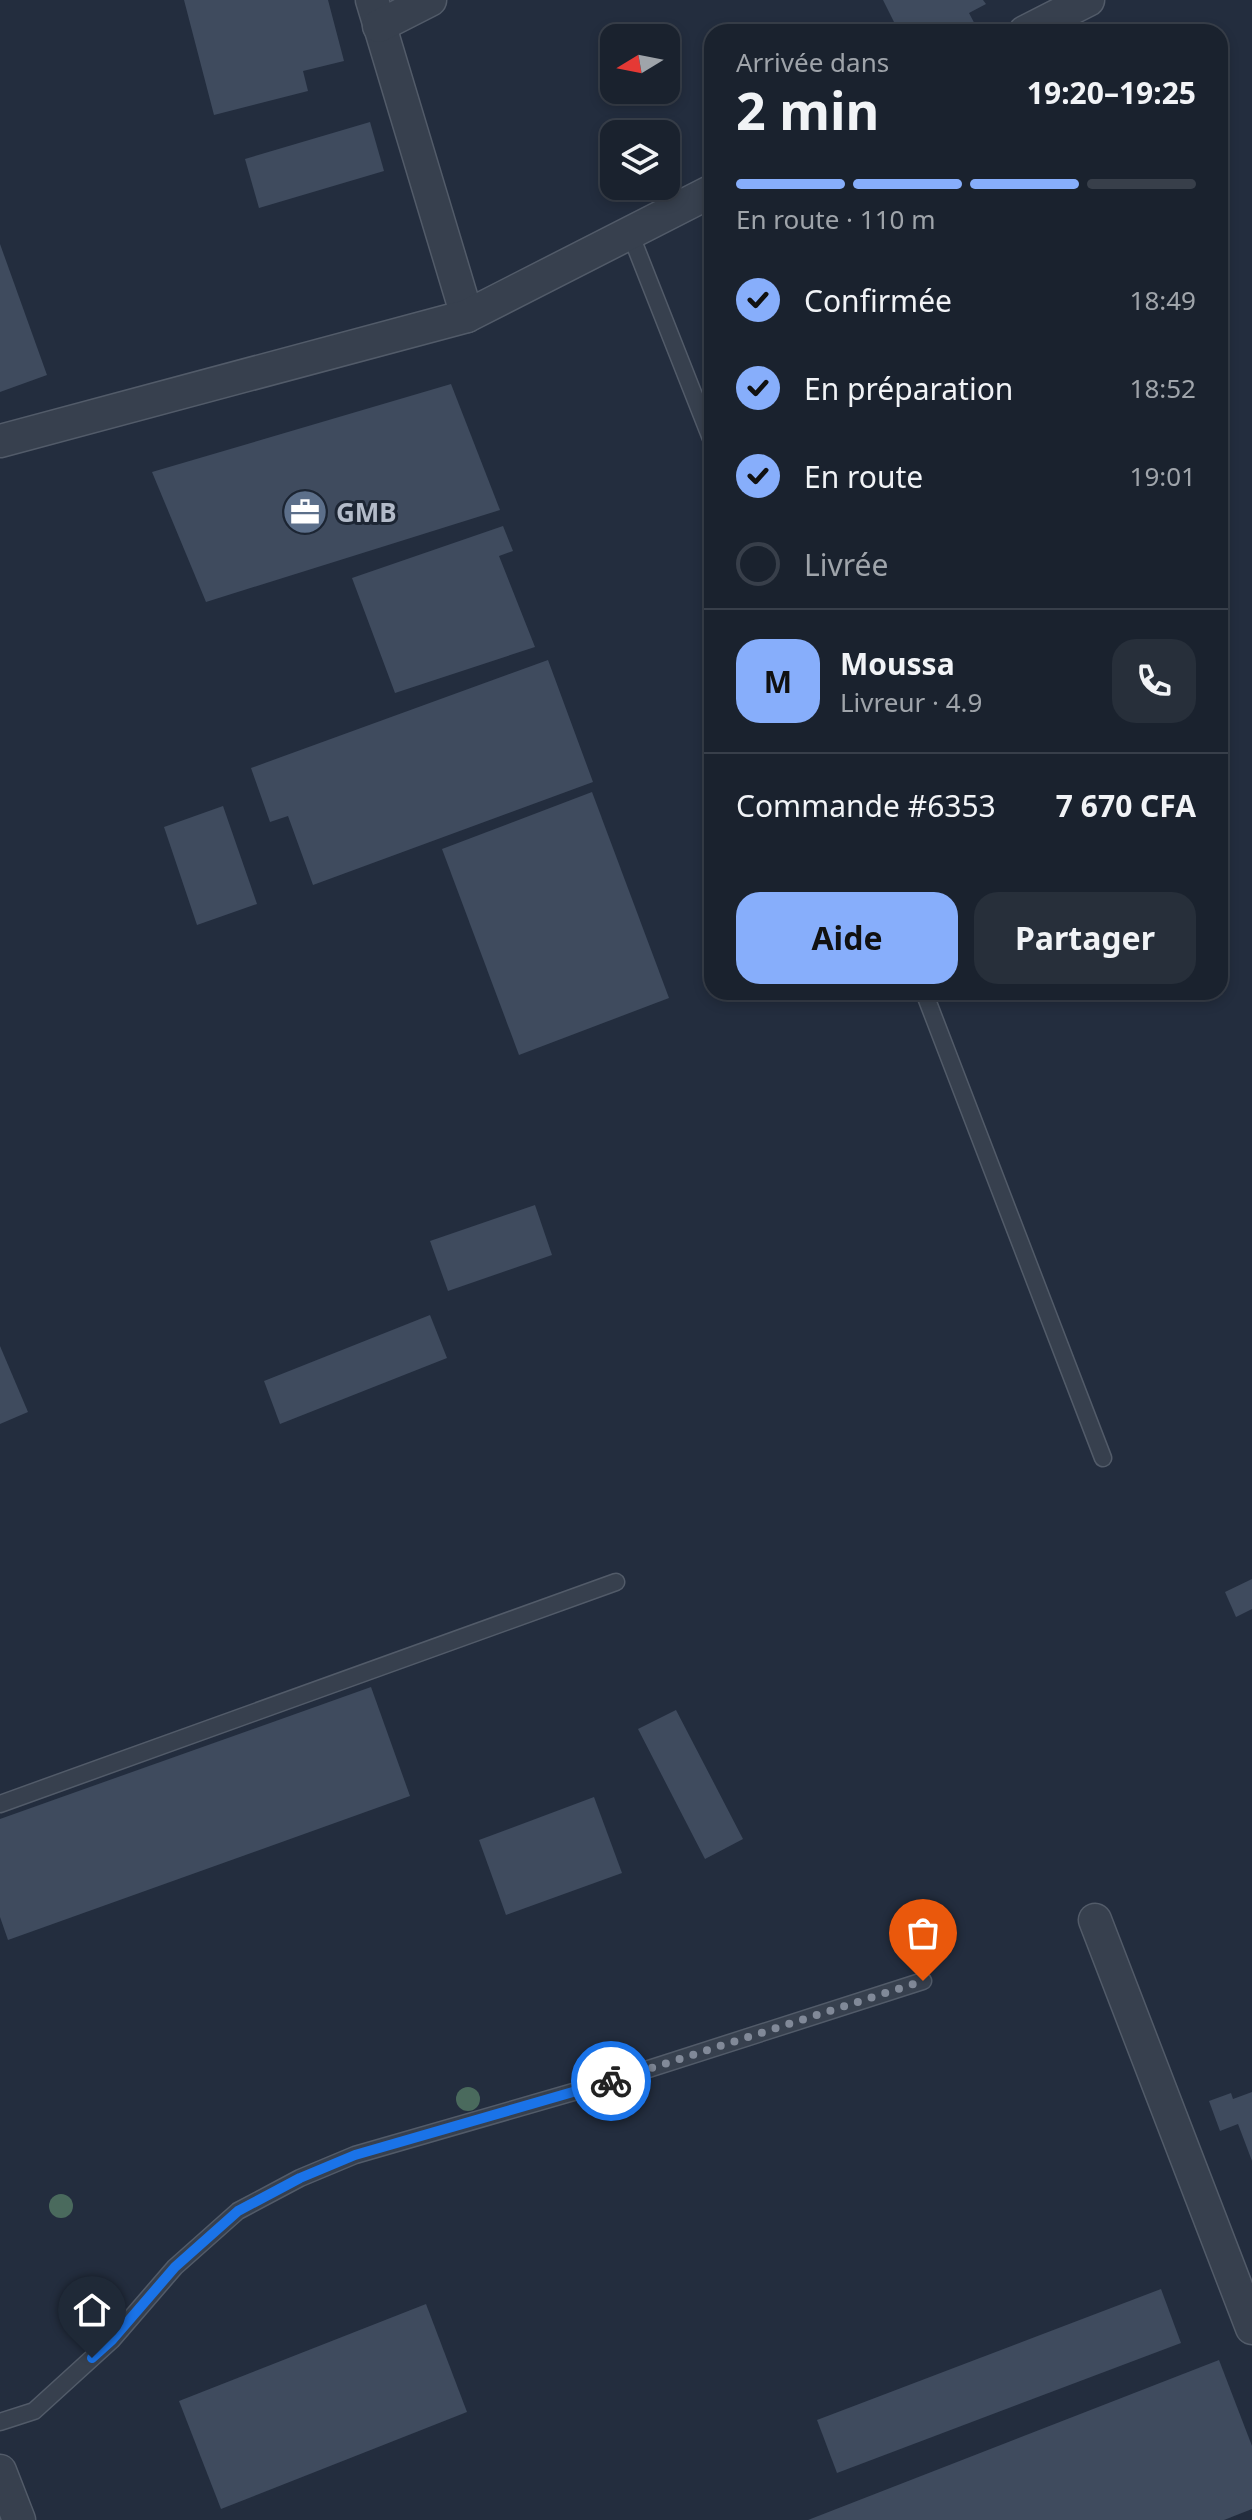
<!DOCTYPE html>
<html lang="fr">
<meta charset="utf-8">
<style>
body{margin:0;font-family:"Noto Sans",sans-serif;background:#272f3a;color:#f1f3f6;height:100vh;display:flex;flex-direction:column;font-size:30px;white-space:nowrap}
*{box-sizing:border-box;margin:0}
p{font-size:26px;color:#9fa4aa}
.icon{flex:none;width:44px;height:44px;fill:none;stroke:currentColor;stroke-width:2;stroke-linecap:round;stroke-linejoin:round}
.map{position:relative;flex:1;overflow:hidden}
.side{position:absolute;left:704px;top:24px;width:524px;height:976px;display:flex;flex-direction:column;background:#1a222e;border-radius:24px;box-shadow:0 4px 12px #0003,0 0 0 2px #383f4a}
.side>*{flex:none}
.needle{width:52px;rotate:260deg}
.controls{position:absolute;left:600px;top:24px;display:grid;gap:16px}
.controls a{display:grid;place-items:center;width:80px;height:80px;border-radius:16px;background:#1a222e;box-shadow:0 4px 12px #0003,0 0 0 2px #383f4a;font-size:40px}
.pin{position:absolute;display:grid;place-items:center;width:68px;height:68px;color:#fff;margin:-82px -34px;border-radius:50% 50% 50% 0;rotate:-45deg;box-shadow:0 0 8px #0007}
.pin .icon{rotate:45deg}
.courier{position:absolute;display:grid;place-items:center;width:80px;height:80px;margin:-40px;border:6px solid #1a73e8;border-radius:50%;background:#fff;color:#222;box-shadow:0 2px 10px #0007}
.overview em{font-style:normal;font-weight:700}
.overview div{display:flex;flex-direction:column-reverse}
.overview{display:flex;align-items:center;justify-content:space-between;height:136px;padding:0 32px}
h1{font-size:52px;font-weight:700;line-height:60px}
.bar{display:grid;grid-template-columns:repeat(4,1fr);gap:12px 8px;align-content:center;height:96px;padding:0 32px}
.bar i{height:10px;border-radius:6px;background:#383f4a}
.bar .active{background:#87aefb}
.bar p{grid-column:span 4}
.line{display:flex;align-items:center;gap:20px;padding:0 32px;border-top:2px solid #383f4a}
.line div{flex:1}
.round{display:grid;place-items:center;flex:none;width:84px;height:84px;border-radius:24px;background:#272f3a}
ol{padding:0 32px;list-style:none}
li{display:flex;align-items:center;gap:24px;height:88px}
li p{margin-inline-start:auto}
li .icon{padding:8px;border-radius:50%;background:#87aefb;color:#111;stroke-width:4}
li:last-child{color:#9fa4aa}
li i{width:44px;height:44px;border:4px solid #383f4a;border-radius:50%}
.action{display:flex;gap:16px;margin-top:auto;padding:16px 32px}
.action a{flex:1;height:92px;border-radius:24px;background:#87aefb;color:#111;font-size:32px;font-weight:700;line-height:92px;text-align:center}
.action a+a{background:#272f3a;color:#f1f3f6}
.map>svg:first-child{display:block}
.building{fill:#3f4b5e}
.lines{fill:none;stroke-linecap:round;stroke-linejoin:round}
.service-casing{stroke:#525b69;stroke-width:19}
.minor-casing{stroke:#525b69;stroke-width:35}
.service{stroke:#37404e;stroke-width:16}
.minor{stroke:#37404e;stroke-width:32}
.tree{fill:#4a6a5d}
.done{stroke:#818998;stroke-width:8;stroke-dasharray:0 14.4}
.route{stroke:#1a73e8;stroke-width:10}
.labels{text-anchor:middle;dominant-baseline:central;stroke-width:6;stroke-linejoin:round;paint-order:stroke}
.poi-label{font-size:26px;font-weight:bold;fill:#b3bbc9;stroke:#1c2533;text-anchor:start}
</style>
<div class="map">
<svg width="1252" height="2520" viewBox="0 0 1252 2520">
<rect width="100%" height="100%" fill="#232d3e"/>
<g class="building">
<polygon points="184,0 328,0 344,61 303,71 308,91 214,115"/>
<polygon points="883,0 983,0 986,4 969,13 979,32 899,32"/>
<polygon points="370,122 384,171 259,208 245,159"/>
<polygon points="0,244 47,375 0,392"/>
<polygon points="451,384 500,510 206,602 152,472"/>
<polygon points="503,526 513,551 499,556 535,647 395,693 352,578"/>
<polygon points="548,660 593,782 313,885 288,816 270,822 251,768"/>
<polygon points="592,792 669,998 519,1055 442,849"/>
<polygon points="223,806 257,904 197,925 164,827"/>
<polygon points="535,1205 552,1255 448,1291 430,1241"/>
<polygon points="430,1315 447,1358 280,1424 264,1381"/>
<polygon points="0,1346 28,1412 0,1424"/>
<polygon points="1252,1579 1252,1609 1236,1617 1225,1592"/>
<polygon points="371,1687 410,1796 8,1940 0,1917 0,1819"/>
<polygon points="676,1710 743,1839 705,1859 638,1729"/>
<polygon points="594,1797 622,1873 506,1915 479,1840"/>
<polygon points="1252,2092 1252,2161 1238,2124 1220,2131 1209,2101 1231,2093 1233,2099"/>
<polygon points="1161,2289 1181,2343 837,2473 817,2420"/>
<polygon points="426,2304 467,2412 221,2509 179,2401"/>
<polygon points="1219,2360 1252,2446 1252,2509 1224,2520 808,2520"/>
</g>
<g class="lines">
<g class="service-casing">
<g id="service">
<polyline points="630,233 712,441"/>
<polyline points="924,992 1103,1458"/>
<polyline points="0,1804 616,1582"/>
<polyline points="0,2422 34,2411 112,2340 175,2267 238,2211 300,2178 355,2155 608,2082 923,1981"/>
</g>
</g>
<g class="minor-casing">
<g id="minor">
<polyline points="372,0 467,316"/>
<polyline points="379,26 430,0"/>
<polyline points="1025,32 1088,0"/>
<polyline points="0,441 467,316 712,191"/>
<polyline points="1095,1920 1252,2328"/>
<polyline points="0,2471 19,2520"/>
</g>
</g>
<use href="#service" class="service"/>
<use href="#minor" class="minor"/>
</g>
<g class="tree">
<circle cx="468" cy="2099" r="12"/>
<circle cx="61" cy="2206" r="12"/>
</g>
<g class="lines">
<polyline class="done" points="611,2081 923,1981"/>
<polyline class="route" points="92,2358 112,2340 175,2267 238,2211 300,2178 355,2155 611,2081"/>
</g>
<defs>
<g id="office-disc" transform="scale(2.3)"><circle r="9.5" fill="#5c6f8a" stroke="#1c2533"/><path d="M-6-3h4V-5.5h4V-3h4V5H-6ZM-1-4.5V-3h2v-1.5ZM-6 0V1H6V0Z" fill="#fff"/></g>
</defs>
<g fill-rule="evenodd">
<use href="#office-disc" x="305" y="512"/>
</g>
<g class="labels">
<g class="poi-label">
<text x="336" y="512">GMB</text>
</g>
</g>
</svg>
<div class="controls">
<a><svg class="needle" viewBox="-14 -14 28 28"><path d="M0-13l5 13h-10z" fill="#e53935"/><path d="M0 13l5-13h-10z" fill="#9fa4aa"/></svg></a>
<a><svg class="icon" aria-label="layers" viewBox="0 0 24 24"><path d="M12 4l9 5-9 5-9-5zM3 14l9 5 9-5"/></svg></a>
</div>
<div class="pin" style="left:923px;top:1981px;background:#ea580c"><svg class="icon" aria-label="bag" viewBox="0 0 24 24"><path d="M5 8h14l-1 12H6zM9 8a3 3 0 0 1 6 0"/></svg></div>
<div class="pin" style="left:92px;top:2358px;background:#1f2937"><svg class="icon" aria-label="home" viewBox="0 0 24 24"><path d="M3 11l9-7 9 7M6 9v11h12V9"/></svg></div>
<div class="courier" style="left:611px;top:2081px"><svg class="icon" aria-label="bike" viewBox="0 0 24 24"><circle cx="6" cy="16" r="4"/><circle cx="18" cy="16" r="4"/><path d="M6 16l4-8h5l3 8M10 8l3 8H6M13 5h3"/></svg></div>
<section class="side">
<div class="overview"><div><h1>2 min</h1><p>Arrivée dans</p></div><em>19:20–19:25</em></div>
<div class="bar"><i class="active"></i><i class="active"></i><i class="active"></i><i></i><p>En route · 110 m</p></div>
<ol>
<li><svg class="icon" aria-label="check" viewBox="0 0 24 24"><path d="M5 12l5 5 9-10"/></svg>Confirmée<p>18:49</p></li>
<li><svg class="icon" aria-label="check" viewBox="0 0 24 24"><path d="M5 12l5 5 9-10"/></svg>En préparation<p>18:52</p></li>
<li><svg class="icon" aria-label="check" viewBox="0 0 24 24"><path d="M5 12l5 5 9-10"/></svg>En route<p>19:01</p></li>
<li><i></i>Livrée</li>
</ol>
<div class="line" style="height:144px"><b class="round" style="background:#87aefb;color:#111">M</b><div><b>Moussa</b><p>Livreur · 4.9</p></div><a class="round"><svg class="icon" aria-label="phone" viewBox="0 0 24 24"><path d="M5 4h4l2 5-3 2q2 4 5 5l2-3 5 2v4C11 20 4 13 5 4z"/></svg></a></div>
<div class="line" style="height:104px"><div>Commande #6353</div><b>7 670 CFA</b></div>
<div class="action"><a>Aide</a><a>Partager</a></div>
</section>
</div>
